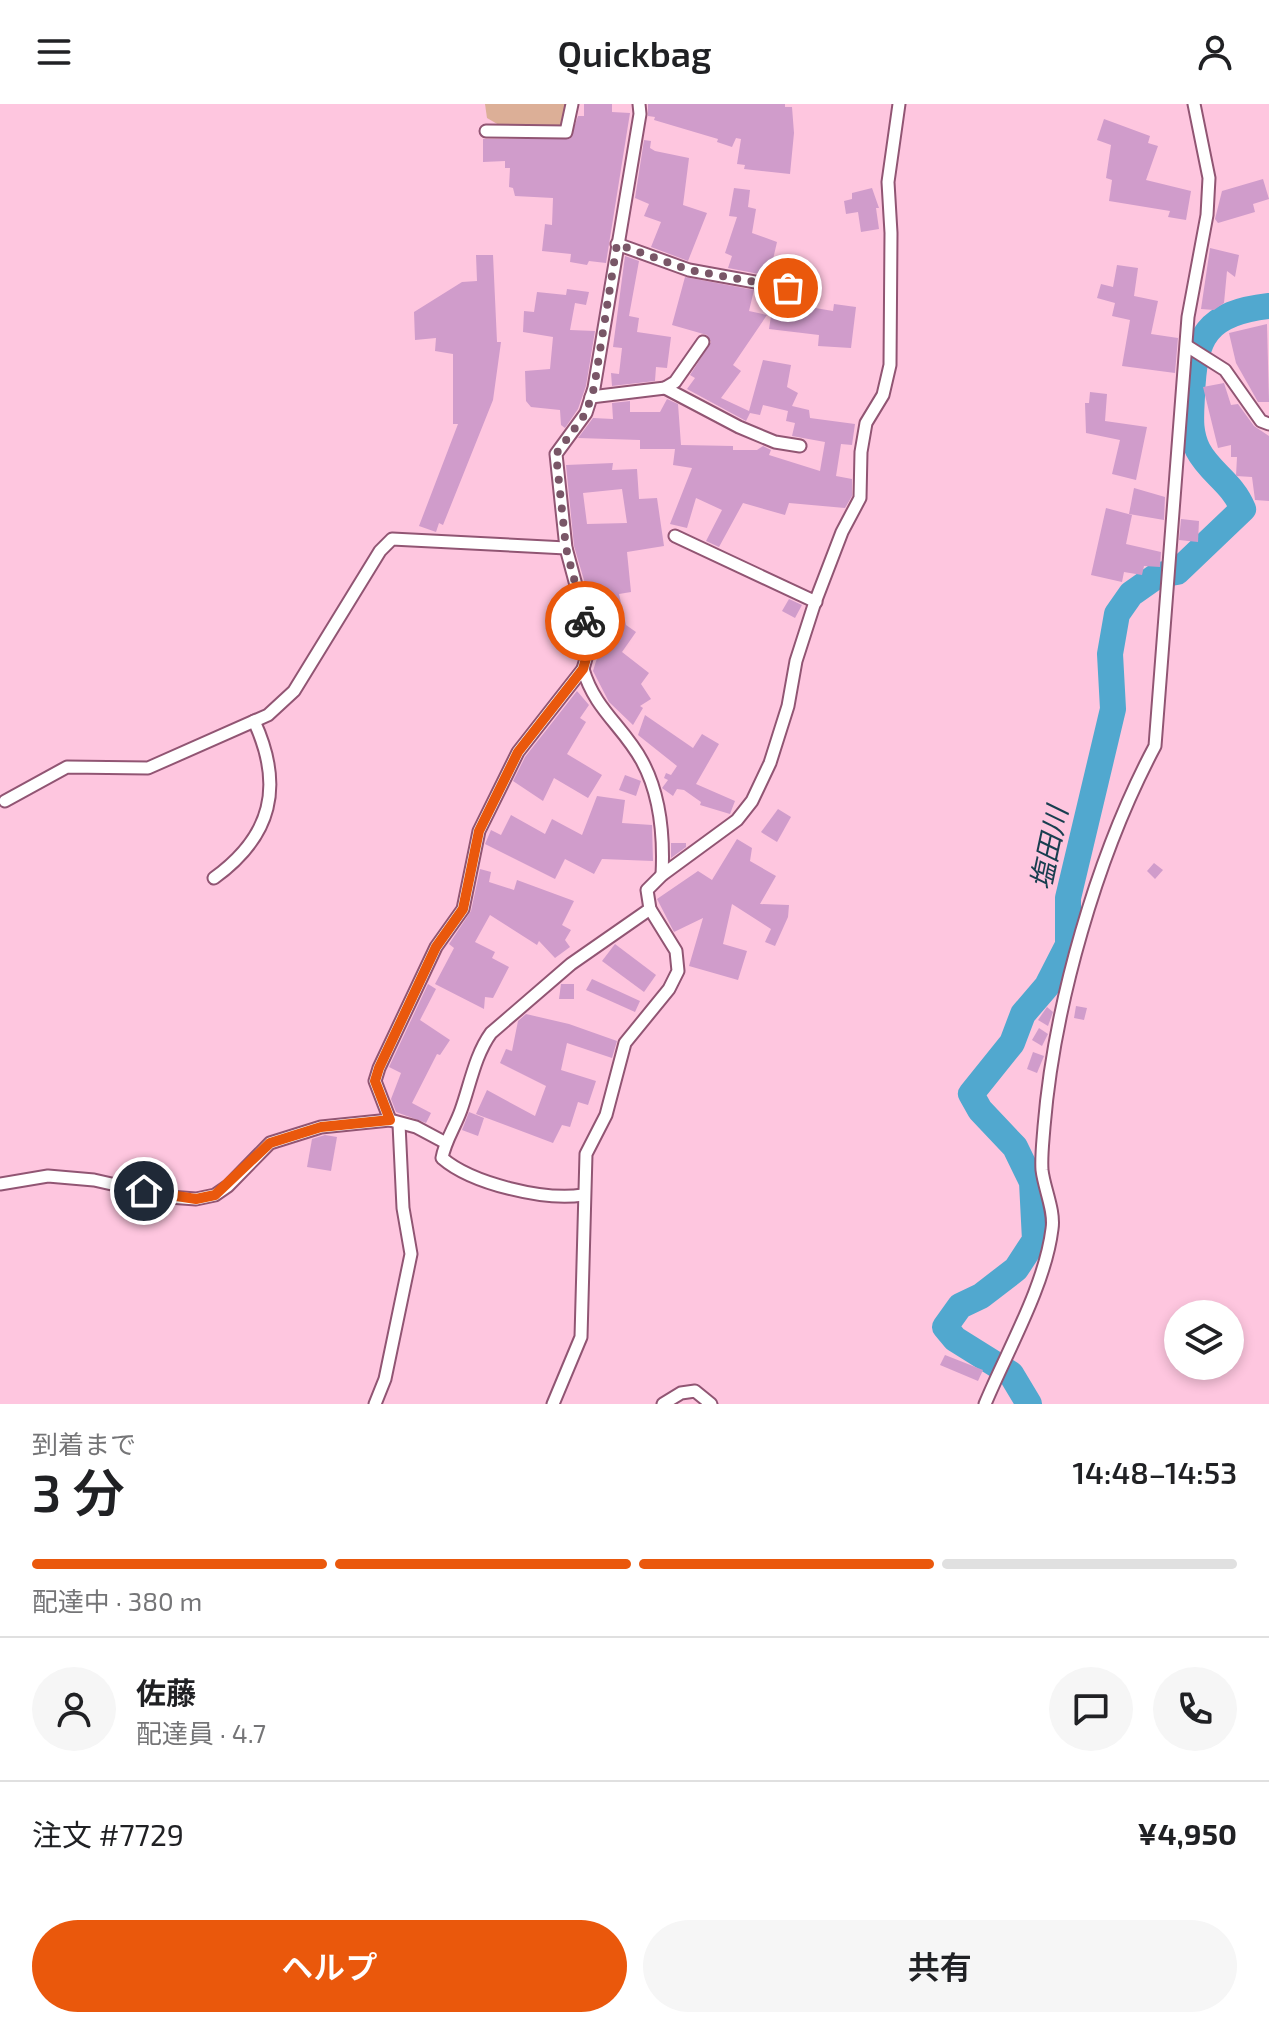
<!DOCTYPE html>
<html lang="ja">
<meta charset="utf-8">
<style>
body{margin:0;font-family:"Exo 2","Noto Sans JP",sans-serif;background:#f6f6f6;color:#202124;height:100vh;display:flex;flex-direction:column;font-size:30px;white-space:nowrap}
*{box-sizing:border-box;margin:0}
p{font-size:26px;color:#757577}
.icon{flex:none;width:44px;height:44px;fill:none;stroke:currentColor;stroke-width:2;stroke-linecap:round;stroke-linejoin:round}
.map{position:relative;height:1300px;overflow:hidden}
.drawer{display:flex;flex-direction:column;background:#fff;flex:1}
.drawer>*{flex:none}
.tools{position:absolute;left:1164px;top:1196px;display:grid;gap:16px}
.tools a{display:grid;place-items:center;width:80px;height:80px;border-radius:50%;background:#fff;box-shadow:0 4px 12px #0003;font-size:40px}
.pin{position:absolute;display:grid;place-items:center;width:68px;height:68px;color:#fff;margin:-34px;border:4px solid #fff;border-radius:50%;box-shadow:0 2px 8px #0007}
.courier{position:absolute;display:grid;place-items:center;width:80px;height:80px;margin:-40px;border:6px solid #ea580c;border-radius:50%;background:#fff;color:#222;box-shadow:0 2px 10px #0007}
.overview em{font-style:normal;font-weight:600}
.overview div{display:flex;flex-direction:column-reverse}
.overview{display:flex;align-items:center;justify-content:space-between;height:136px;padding:0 32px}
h1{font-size:52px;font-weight:600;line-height:60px}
.bar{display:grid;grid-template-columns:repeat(4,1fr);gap:12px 8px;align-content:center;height:96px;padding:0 32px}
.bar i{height:10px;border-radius:6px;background:#e0e0e0}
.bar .selected{background:#ea580c}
.bar p{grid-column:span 4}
.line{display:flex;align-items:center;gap:20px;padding:0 32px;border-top:2px solid #e0e0e0}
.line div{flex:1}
.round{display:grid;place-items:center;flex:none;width:84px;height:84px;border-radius:42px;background:#f6f6f6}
.primary-button{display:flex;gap:16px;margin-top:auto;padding:16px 32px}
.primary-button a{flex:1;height:92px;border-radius:48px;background:#ea580c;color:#fff;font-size:32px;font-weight:600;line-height:92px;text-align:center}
.primary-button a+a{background:#f6f6f6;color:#202124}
header{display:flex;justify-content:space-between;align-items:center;height:104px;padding:0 32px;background:#fff;font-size:36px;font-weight:600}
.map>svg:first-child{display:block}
.green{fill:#dcaf97}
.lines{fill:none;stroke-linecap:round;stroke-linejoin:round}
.river{stroke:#51a8cf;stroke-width:26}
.building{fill:#d09ccb;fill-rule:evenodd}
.street-casing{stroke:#915573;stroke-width:15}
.street{stroke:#fff;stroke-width:11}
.done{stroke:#795667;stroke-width:8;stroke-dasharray:0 14.4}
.route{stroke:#ea580c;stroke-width:10}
.labels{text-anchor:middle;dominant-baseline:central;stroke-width:6;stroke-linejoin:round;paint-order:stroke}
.water-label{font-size:28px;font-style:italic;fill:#183e4f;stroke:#fec6df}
</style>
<header><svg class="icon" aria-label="menu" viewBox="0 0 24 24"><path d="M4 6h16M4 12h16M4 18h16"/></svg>Quickbag<svg class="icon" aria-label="person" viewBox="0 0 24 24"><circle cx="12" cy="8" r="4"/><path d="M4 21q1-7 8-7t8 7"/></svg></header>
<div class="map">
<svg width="1269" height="1300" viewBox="0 0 1269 1300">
<rect width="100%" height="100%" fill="#fec6df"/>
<polygon class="green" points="485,0 565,0 561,21 499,21 487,14"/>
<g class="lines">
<path class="river" d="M1029 1300 1011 1270 955 1235 945 1223 960 1202 981 1192 1016 1165 1035 1136 1032 1078 1015 1043 980 1006 971 990 1012 939 1023 910 1047 882 1068 841V794L1113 605 1110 550 1117 510 1131 490 1158 471 1177 468 1243 405C1232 378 1210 369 1198 346 1189 328 1191 312 1192 292 1194 232 1207 209 1269 202"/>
</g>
<g class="building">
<polygon points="584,0 612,0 612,8 630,9 606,159 589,157 587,161 570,158 571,150 542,147 545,120 552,121 553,94 515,92 513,84 509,83 510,64 505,64 505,57 483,58 483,35 570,35 578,12 584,12"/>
<polygon points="648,0 785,0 785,3 792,3 794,29 790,70 744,65 745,61 737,60 741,35 736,34 732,43 717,38 718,35 654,16 655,13 648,12"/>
<polygon points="1104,15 1150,32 1148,39 1158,42 1146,76 1191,87 1186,116 1168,113 1170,107 1109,97 1112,76 1106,74 1111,41 1097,36"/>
<polygon points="644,36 651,37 650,44 655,47 689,54 683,101 707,109 688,157 651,143 661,118 644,112 649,100 635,94"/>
<polygon points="1263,75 1269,95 1253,100 1255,108 1218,119 1215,115 1222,87"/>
<polygon points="734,84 750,86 748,103 756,105 752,129 777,138 771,164 800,172 796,184 790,176 728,164 732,152 725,149 737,113 729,112"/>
<polygon points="872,84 879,104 876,104 879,125 861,128 858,108 846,110 844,97 852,95 852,89"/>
<polygon points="1210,144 1239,151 1235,173 1227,167 1224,199 1214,206 1201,205"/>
<polygon points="476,151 493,151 497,238 501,238 493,296 443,421 439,419 436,428 419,422 458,320 453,320 453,250 435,247 436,234 415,236 414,208 462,178 477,177"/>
<polygon points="625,152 639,157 629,212 639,214 637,228 671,233 667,264 656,263 655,277 612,282 611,269 619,270 622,244 613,243"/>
<polygon points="1117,161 1138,164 1134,192 1158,197 1151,230 1178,234 1175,269 1122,262 1130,216 1112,212 1115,199 1097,194 1101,180 1113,183"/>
<polygon points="685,173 754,186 749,207 767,211 733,261 741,267 721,294 749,307 763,256 791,261 787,283 798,289 792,302 809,306 810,314 855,320 852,341 841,340 836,372 852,375 852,392 845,404 789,399 785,411 743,399 719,443 706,437 722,406 696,394 687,424 670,420 692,364 673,361 675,345 640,345 640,336 578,334 593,314 613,315 612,299 630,297 630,308 660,308 667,295 678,300 681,341 733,342 733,346 757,346 763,342 771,346 769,351 820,367 825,338 792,332 795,319 786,317 788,307 763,301 760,311 750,309 746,317 687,285 695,274 690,271 711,238 707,231 672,221"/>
<polygon points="567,185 589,188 586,201 575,199 570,226 595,227 586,282 578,305 565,324 561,321 560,306 531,303 526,297 525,267 550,265 553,233 523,228 524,207 534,208 537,188 566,191"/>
<polygon points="795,188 792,200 833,207 834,200 856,203 851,244 818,242 819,231 769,225 771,212 775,213 779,191 790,192"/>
<polygon points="1267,220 1269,298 1258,298 1236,259 1229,229"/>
<polygon points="1224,279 1231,301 1238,300 1254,322 1269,332 1269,397 1255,396 1252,373 1236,372 1237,353 1231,353 1231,341 1218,344 1203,283"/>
<polygon points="1090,288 1107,290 1105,317 1147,323 1136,376 1112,370 1120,336 1086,329 1085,299 1089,299"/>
<path d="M613 359 612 366 637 365 639 395 657 394 664 442 627 448 631 488 619 490 626 521 636 528 622 548 649 569 641 580 651 595 640 602 643 604 633 621 609 598 593 567 602 538 574 442 566 361ZM622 385 627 419 587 420 583 389Z"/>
<polygon points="1134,384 1165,393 1164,416 1129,410"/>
<polygon points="1106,404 1132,411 1126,440 1161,448 1160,463 1144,462 1142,471 1124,468 1122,478 1091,471"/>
<polygon points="1181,415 1199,417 1198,438 1179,436"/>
<polygon points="789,495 802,501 795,514 782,507"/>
<polygon points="577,587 589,601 580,614 586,618 567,650 602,671 588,694 554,674 543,697 513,677 525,653"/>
<polygon points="645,611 693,644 702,630 719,640 696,680 735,697 730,710 700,701 701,698 684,686 677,685 673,692 662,684 668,676 664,674 666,669 671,671 677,662 638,631"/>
<polygon points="625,671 641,677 636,692 619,686"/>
<polygon points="597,692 625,696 622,719 652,721 653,757 602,755 594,770 565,755 555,775 485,740 491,726 501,731 511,711 545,730 552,715 582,731"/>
<polygon points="778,705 791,713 777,738 761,728"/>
<polygon points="737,735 752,744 750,757 776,772 760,800 789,801 788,813 775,842 765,838 771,825 732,800 723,840 747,847 738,876 689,862 703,814 674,828 657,795 698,767 712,776"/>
<polygon points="671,739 686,739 686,743 671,754"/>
<polygon points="1154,759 1163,766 1155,775 1147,767"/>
<polygon points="480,765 491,768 489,778 514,786 517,776 574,797 562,821 571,826 565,836 570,843 555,854 539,837 537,841 490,811 475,838 495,848 492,854 509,863 493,894 485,893 484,905 435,880 454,844 449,840 471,807"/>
<polygon points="615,840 656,871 644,888 602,857"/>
<polygon points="592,875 640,897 635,908 586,886"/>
<polygon points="428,880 436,885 420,916 450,936 440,951 437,950 412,999 431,1009 426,1019 396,1008 391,995 401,969 389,963"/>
<polygon points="561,880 574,880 574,895 559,895"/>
<polygon points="1076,902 1087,904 1084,916 1074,914"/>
<polygon points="1047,903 1053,908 1048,922 1038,916"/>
<polygon points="526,910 569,920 617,937 612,954 567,939 561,966 596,977 588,1001 578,998 570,1023 562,1021 553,1039 476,1010 487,986 535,1012 546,982 500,959 506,945 512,947 518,917"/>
<polygon points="1039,924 1048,930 1042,942 1032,936"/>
<polygon points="1033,948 1044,952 1037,969 1027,965"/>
<polygon points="469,1008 484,1014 478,1032 462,1026"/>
<polygon points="325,1031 337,1033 331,1067 307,1063 312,1035"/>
<polygon points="945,1251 983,1266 978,1277 940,1261"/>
</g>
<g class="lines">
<g class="street-casing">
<g id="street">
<polyline points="486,27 566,28 572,0"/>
<polyline points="617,140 689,166 788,184"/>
<polyline points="1187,242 1225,266 1261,317 1269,320"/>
<polyline points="665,284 675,278 703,238"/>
<polyline points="591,293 665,284 739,323 775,338 800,342"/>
<polyline points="675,432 816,498"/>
<path d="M583 565C595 606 623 622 642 657 661 692 664 733 662 771"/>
<polyline points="5,697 67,663 148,664 268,611 294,587 380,447 392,435 566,444"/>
<path d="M214 774C272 732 284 682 254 617"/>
<polyline points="390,1016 375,977 379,964 436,843 463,805 479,727 518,648 583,565 591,537 566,444 556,350 586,309 594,284 640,10 639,0"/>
<polyline points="0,1080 48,1072 94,1076 169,1093 196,1095 215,1091 228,1082 270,1039 321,1023 390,1016 416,1023 446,1039"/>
<path d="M583 1091C545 1097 472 1080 442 1054 445 1037 455 1023 461 1006 470 981 475 951 491 929L571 860 650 805"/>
<polyline points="375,1300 385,1275 411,1150 403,1104 399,1020"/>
<polyline points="553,1300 581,1233 586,1050 606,1011 625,939 669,885 678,867 676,847 650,805 647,786 662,771 737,716 752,697 770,659 788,602 796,557 814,501 842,428 860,394 861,348 866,319 883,291 890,261 891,129 888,78 899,0"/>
<polyline points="663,1300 681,1289 695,1287 711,1300"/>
<path d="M985 1300C1007 1247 1045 1182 1052 1125 1055 1107 1044 1084 1042 1066 1041 1052 1043 1037 1044 1023 1054 901 1097 751 1155 642L1188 213 1207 111 1209 74 1194 0"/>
</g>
</g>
<use href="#street" class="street"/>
</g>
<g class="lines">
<polyline class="done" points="585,517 566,444 556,350 586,309 594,284 617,140 689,166 788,184"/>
<polyline class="route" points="144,1087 196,1095 215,1091 270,1039 321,1023 390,1016 375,977 379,964 436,843 463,805 479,727 518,648 583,565 591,537 585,517"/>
</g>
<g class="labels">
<g class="water-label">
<text transform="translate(1048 744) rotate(-78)">塩田川</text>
</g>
</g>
</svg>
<div class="tools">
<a><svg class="icon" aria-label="layers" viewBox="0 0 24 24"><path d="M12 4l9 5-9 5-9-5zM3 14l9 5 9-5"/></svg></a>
</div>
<div class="pin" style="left:788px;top:184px;background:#ea580c"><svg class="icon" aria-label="bag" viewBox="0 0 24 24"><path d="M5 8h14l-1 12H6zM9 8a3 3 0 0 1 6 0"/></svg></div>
<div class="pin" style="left:144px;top:1087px;background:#1f2937"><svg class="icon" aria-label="home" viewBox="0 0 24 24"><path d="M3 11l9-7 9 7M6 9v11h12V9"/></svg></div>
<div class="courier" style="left:585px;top:517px"><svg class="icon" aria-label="bike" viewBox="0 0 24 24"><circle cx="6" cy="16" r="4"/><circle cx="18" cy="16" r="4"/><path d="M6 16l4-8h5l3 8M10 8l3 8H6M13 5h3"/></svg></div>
</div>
<section class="drawer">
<div class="overview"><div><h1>3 分</h1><p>到着まで</p></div><em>14:48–14:53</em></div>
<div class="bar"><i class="selected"></i><i class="selected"></i><i class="selected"></i><i></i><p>配達中 · 380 m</p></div>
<div class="line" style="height:144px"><a class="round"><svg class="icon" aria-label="person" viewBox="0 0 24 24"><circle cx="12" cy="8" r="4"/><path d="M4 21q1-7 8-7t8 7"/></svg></a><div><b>佐藤</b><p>配達員 · 4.7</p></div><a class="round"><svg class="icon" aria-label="chat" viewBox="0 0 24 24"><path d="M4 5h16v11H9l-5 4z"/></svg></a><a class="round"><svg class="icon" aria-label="phone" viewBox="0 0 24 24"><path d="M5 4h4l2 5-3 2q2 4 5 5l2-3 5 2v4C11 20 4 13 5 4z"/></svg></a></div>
<div class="line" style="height:104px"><div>注文 #7729</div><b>¥4,950</b></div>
<div class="primary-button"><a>ヘルプ</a><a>共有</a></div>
</section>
